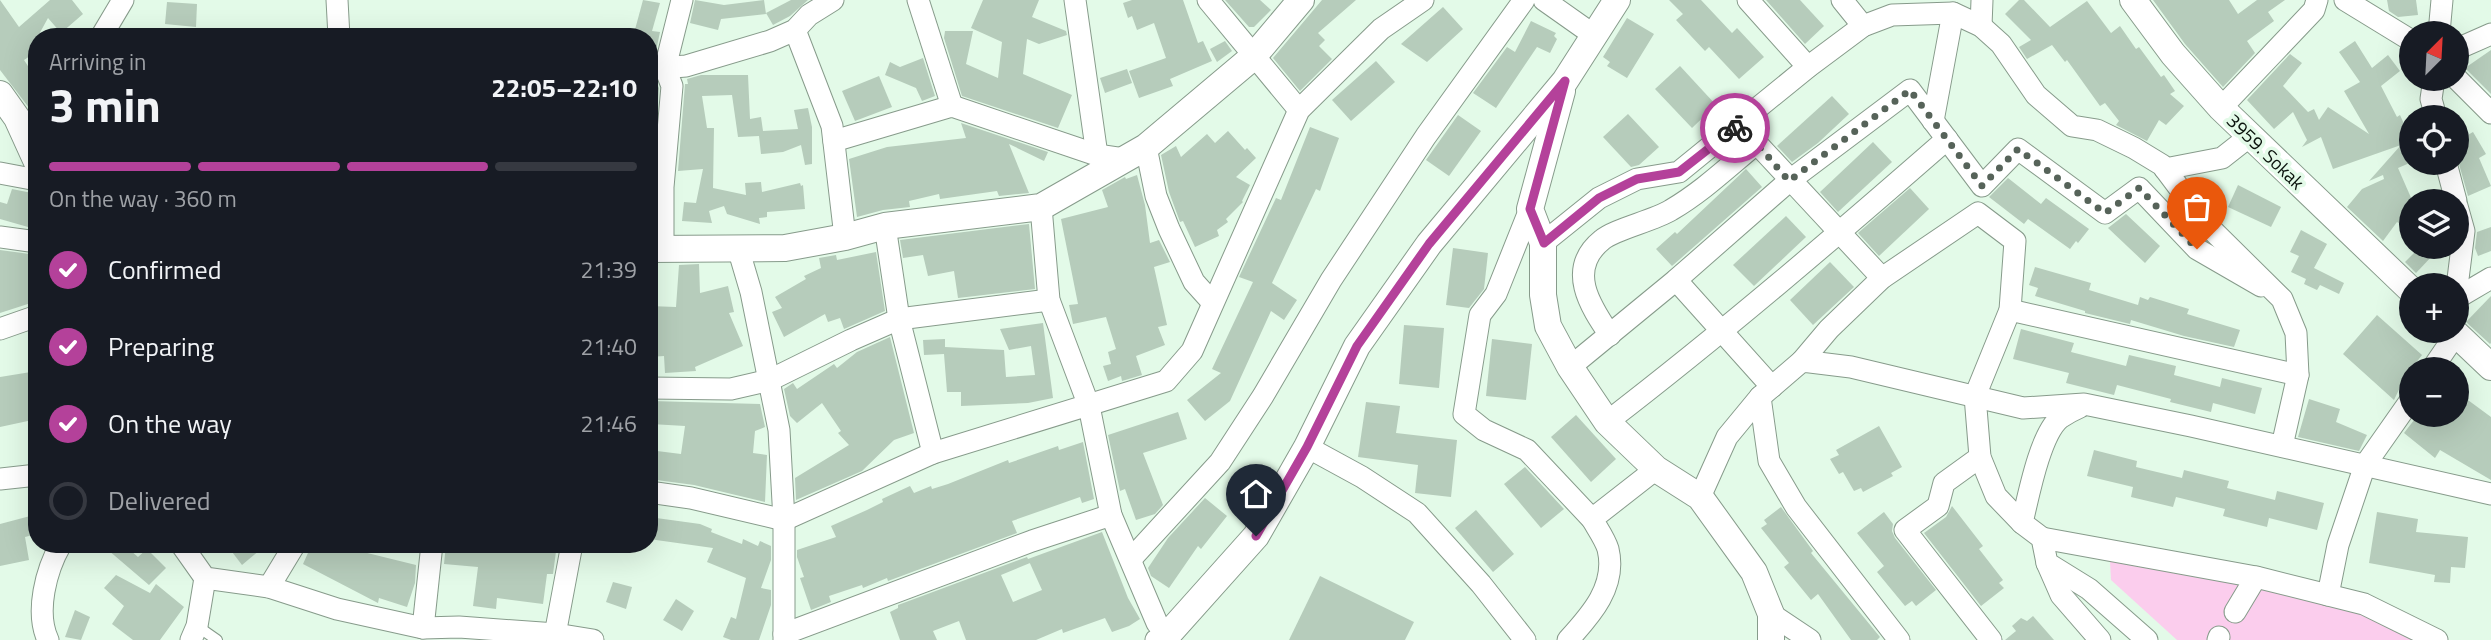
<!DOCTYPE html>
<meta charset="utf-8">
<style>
body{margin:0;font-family:"Titillium Web",sans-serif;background:#20242c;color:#f1f3f6;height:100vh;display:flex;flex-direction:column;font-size:26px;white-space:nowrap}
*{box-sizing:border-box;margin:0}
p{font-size:23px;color:#9ea1a6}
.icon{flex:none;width:38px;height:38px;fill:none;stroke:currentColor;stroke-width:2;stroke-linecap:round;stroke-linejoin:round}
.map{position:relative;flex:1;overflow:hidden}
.panel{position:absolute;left:28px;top:28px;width:630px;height:525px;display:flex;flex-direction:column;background:#171b24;border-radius:28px;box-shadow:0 7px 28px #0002}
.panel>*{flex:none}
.needle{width:46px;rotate:24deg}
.buttons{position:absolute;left:2399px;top:21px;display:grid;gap:14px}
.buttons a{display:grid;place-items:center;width:70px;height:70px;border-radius:50%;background:#171b24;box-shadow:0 7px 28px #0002;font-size:35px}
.pin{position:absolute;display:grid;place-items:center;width:60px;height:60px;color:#fff;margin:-72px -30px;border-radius:50% 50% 50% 0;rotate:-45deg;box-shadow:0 0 7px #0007}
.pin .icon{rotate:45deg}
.courier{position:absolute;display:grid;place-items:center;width:70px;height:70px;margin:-35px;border:5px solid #b4419a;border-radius:50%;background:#fff;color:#222;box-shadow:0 2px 9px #0007}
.summary em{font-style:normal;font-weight:700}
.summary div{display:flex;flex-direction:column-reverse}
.summary{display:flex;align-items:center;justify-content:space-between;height:119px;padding:0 21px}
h1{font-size:46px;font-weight:700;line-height:52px}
.bar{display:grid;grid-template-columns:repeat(4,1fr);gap:10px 7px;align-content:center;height:84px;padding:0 21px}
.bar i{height:9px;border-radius:5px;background:#363941}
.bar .on{background:#b4419a}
.bar p{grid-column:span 4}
ol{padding:0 21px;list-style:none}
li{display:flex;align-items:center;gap:21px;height:77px}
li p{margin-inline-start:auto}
li .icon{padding:7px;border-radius:50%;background:#b4419a;color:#fff;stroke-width:4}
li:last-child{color:#9ea1a6}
li i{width:38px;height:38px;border:4px solid #363941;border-radius:50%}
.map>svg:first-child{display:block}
.green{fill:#fbcded}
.building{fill:#b6ccbb}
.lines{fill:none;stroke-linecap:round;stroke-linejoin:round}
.service-casing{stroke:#879b8b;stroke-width:12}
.minor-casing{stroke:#879b8b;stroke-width:23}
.tertiary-casing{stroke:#879b8b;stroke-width:28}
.service{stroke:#fff;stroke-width:10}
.minor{stroke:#fff;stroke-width:21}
.tertiary{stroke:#fff;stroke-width:26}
.done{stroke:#566359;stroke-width:7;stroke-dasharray:0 12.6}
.route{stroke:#b4419a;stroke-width:9}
.labels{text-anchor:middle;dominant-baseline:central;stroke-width:7;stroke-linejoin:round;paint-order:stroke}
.street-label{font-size:19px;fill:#0a120c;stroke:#e3fae8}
</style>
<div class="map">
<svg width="2491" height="640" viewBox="0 0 2491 640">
<rect width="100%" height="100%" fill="#e3fae8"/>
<polygon class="green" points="2110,561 2246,585 2366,614 2419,640 2177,640 2111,580"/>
<g class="building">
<polygon points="0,0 19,27 50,0 72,0 83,14 61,33 48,18 32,47 36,52 24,60 37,80 37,123 30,109 0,70"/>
<polygon points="643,0 660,3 652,31 660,32 656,51 649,50 649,37 633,37"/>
<polygon points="695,0 724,5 764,0 766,14 721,19 718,30 690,23"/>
<polygon points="791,0 808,0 790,16 773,25 766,13"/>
<polygon points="983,0 1039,0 1032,17 1066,31 1067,35 1039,44 1027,39 1023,74 1072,95 1058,128 962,96 944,38 945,31 973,31 966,64 998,78 1002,42 971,28"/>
<polygon points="1132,0 1183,0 1198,43 1203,41 1212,61 1170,79 1173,86 1139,98 1129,71 1166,58 1154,23 1137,30 1132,16 1128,18 1123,3"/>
<polygon points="1225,0 1260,0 1271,10 1254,27 1249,27"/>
<polygon points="1322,0 1356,0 1318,33 1325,40 1319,46 1332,59 1300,91 1273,58"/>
<polygon points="1669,0 1701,0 1732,33 1737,28 1764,57 1739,79 1709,47 1705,51 1676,20 1683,14"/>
<polygon points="1766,0 1800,0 1824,26 1805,44"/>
<polygon points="2019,0 2024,0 2050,27 2087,1 2111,33 2120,26 2136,49 2139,47 2161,77 2164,75 2175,91 2170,94 2184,106 2166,125 2159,120 2147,141 2116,125 2119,121 2105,103 2100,106 2067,60 2065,62 2052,45 2027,59 2019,47 2031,40 2005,14"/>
<polygon points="2153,0 2229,0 2238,14 2257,0 2285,0 2268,12 2274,21 2247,41 2255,53 2223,87 2185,44"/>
<polygon points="2387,0 2416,0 2418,15 2398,17 2389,11"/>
<polygon points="167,2 197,4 196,27 165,24"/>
<polygon points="1443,7 1463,29 1427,62 1401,44"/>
<polygon points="1627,18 1654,34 1627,78 1607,66 1610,62 1603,57"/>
<polygon points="1531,21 1556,33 1554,36 1557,39 1550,53 1537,47 1496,108 1473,93 1507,47 1515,52"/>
<polygon points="1225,41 1232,51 1217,62 1210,49"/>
<polygon points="2355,41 2372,68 2388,55 2400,71 2381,86 2397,117 2400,115 2409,135 2412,132 2412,162 2398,168 2412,200 2412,230 2397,222 2383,241 2347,207 2362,189 2384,179 2383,175 2369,181 2401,145 2333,169 2321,137 2302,147 2307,140 2293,112 2274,129 2247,100 2290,54 2302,63 2283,86 2308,112 2314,109 2319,120 2328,107 2369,134 2344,91 2360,82 2339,52"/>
<polygon points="2491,50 2491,94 2465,68"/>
<polygon points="923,58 935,96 922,101 916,88 885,75 890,62 900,67"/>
<polygon points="1376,61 1395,82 1351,121 1332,100"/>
<polygon points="1680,66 1716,105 1692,128 1655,89"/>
<polygon points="1127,69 1132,83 1105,93 1100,78"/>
<polygon points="701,75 748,75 750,119 761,117 763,131 798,129 794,110 808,108 812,127 812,164 805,165 801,145 783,152 761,154 759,136 738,137 732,95 702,96 707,128 714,128 713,188 746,195 745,183 761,182 762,192 800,183 801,186 803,185 805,209 767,212 767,217 759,218 760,224 727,214 724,206 709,211 712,223 682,221 684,202 696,203 703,169 678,171 685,84 688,84 687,79"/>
<polygon points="879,76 892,107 855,121 842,91"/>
<polygon points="649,84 657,84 659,88 653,157 649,156"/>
<polygon points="1832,96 1849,114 1818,143 1792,162 1777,146"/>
<polygon points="1628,114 1659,147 1639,165 1631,167 1603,137"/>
<polygon points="1458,115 1481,131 1449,176 1426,160"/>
<polygon points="961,123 1048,152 1044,161 1009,144 1029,193 999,196 997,191 940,199 939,194 909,201 910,207 883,210 857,217 849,159 887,147 966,138"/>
<polygon points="1310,127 1339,138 1320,191 1316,189 1272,283 1297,300 1284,320 1271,311 1230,401 1205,421 1187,400 1221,373 1212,369 1253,282 1239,277 1276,198 1281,200"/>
<polygon points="1228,131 1245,150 1247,148 1256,158 1236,177 1250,185 1242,201 1243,202 1226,219 1228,222 1217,230 1219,236 1195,247 1183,221 1180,222 1169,192 1161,155 1176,146 1181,157 1207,134 1215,143"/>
<polygon points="2473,132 2486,154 2479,158 2491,186 2468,196 2457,157 2457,141"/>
<polygon points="1873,142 1892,162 1838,212 1820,192"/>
<polygon points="1746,169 1762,187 1672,266 1656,249 1675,232 1677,234"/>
<polygon points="1137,175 1145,205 1150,243 1159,240 1170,262 1154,267 1167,325 1158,327 1165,345 1136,356 1142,375 1122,381 1121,376 1108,381 1103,366 1111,364 1108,352 1116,349 1106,317 1073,324 1069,305 1078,304 1061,219 1108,207 1102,190 1125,177 1126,179"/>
<polygon points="2008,178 2041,204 2046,198 2089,229 2078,243 2076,241 2070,249 2028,219 2024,224 1989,197"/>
<polygon points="2238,185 2281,207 2271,227 2228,207"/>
<polygon points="1910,188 1929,209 1879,256 1858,233"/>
<polygon points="12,189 37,194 37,218 30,217 28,227 0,219 0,202 7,204"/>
<polygon points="2126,214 2160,246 2145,263 2108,228"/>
<polygon points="1786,216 1806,237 1754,286 1733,265"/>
<polygon points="1029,224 1035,289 958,298 954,271 928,276 923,255 903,258 900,240"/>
<polygon points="2491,227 2491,251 2478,256 2475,248 2477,232"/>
<polygon points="2301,230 2327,244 2314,268 2344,283 2339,294 2320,285 2317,290 2304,284 2306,279 2291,272 2299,256 2290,252"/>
<polygon points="2420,247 2426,247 2434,254 2416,273 2405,262"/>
<polygon points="1453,248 1488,253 1484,289 1469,308 1446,305"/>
<polygon points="0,250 37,255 37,301 0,313"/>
<polygon points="876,252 885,311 844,329 840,318 828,322 825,314 784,337 772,312 782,308 775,297 806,279 804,276 821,268 819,258 836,255 837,260"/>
<polygon points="1830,262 1854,287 1813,325 1790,300"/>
<polygon points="699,264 700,293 728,286 734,312 729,313 743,346 695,367 696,371 665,373 664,356 649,357 649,306 676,307 679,265"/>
<polygon points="2035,267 2091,283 2089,290 2138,305 2140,297 2148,300 2150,297 2189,309 2187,314 2240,330 2234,347 2184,336 2131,320 2130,324 2085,313 2085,311 2035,296 2038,288 2029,285"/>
<polygon points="2491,296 2491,343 2490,344 2466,322"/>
<polygon points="2377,315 2422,355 2405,377 2394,400 2343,354"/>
<polygon points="1043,323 1053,398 1028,403 961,406 961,392 947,392 944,354 924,355 923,340 945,339 945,347 1004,350 1006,377 1035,375 1031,346 1009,350 1000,329"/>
<polygon points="1404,325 1444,328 1439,388 1399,384"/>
<polygon points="2021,329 2074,343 2071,352 2126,366 2129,355 2176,366 2174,375 2220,387 2222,378 2262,388 2255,414 2213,403 2211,412 2170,402 2171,399 2117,385 2114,395 2066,383 2069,373 2013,359"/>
<polygon points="890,337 914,433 894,440 862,471 796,500 795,478 849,445 838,433 841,431 822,403 797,423 790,416 784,389 793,383 797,389 834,364 837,368 857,352"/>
<polygon points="1492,339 1532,344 1526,400 1486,396"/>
<polygon points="37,371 37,419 0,427 0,377"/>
<polygon points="2457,392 2491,417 2491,480 2440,450 2435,458 2404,433 2418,415 2457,415"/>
<polygon points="2309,399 2340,409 2336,422 2367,435 2359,451 2298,437"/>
<polygon points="651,401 760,404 765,427 755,431 753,453 767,455 765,502 694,485 649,479 649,450 681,454 685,426 651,424"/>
<polygon points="1366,402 1400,406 1396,433 1457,440 1451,497 1415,493 1418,465 1358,457"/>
<polygon points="1178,412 1187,439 1143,453 1163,505 1155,514 1136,520 1125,489 1120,491 1108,435"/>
<polygon points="1576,415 1616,459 1591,482 1551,437"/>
<polygon points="1879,426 1902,467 1891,473 1893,476 1863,492 1861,488 1854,491 1843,472 1839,474 1830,459 1839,455 1836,450"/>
<polygon points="1083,442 1094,499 1082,503 1080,497 1012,521 1017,533 888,581 887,578 863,588 862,585 829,596 831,602 811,610 800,578 804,577 797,557 797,550 836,537 831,526 867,510 883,502 882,499 910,486 914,493 931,486 932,489 948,484 1008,460 1009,463 1058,446 1059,450"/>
<polygon points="2094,450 2137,461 2136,467 2182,478 2184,470 2229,481 2227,488 2275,500 2277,491 2324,503 2317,530 2269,518 2267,527 2223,516 2225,509 2176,497 2173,507 2131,497 2133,487 2087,476"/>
<polygon points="1525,467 1564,509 1541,528 1504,484"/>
<polygon points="1205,498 1227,516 1201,549 1198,546 1169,588 1151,576 1148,568 1168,538"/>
<polygon points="1952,506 1983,546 1979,549 2003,580 1999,583 2004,588 1981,606 1924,533 1946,517"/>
<polygon points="1781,507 1813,551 1811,553 1880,637 1877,640 1851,640 1818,594 1811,600 1784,567 1789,563 1761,528 1767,524 1764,520"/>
<polygon points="1476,510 1514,554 1493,572 1455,528"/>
<polygon points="1884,512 1893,524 1892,531 1895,538 1936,590 1916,606 1912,601 1905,606 1877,572 1884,566 1857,533"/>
<polygon points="2377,512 2418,519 2416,532 2468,537 2465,568 2451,567 2450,583 2434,582 2435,575 2369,563"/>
<polygon points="34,515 37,534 25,537 29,560 0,566 0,524"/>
<polygon points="649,517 700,524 712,529 711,532 742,544 743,539 758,546 760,541 771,546 771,560 761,588 771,590 771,605 759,640 731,640 723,637 731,617 736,619 746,578 707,562 713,548 649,539"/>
<polygon points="1102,532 1128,598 1140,619 1129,626 1112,632 1105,618 1063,633 1062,629 1036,640 966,640 959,621 933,631 937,640 900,640 890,612 898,608 898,605 1027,557 1030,563 1001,575 1013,602 1042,590 1028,559"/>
<polygon points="101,544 123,544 138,557 147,549 166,568 149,585"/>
<polygon points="226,544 267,544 242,565"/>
<polygon points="312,544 349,544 347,548 416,565 415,583 407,607 379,598 378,603 303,564"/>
<polygon points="446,544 557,544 553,574 547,574 543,604 497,598 496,609 473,606 478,567 444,564"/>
<polygon points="116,575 150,593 156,584 184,607 160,640 133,640 112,624 124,606 104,588"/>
<polygon points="1320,576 1414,622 1405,640 1289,640"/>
<polygon points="613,582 632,587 626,609 606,602"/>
<polygon points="676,599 694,611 682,631 663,620"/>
<polygon points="75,610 90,617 81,640 65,637"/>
<polygon points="2033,616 2054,640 2005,640 2016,631 2012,626 2021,618 2027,621"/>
</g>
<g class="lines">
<g class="service-casing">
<polyline id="service" points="197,626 217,640"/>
</g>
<g class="minor-casing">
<g id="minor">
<polyline points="337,0 339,37"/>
<polyline points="918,0 952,106"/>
<polyline points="1075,0 1097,155"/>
<polyline points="1208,0 1299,110"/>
<polyline points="1544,0 1595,36"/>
<polyline points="1748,0 1808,67"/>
<polyline points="1842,0 1863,26"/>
<polyline points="2345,0 2412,41"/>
<polyline points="1981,26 1982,0"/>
<polyline points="795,30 832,126 845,237"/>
<polyline points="2439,33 2442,0"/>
<polyline points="101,37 123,0"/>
<polyline points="2457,49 2491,34"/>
<polyline points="649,69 686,66 770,41 795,30 809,15 833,0"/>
<polyline points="2434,79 2431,99 2436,117"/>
<polyline points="2457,79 2491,113"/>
<polyline points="2221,108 2314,10 2317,0"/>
<polyline points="1933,121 1953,13"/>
<polyline points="1748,134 1882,278"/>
<polyline points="834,141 952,106 1097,155 1124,159"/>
<polyline points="1146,147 1156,196 1169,229 1194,282 1212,302"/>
<polyline points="2446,163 2456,201"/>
<polyline points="2165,169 2222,158 2250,136"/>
<polyline points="0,173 37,180"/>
<polyline points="2457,206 2464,231 2457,287"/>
<polyline points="1041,207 1049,300 1089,406 1111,515 1157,623 1167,635 1156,640"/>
<polyline points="1530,209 1496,294 1480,315 1464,414 1484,430 1527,450 1592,519"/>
<polyline points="885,226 899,319 933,453"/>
<polyline points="0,237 37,242"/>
<polyline points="1543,243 1599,198 1637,179 1679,172 1808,67 1863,26 1892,15 1953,13 1981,26 2001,44 2036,95 2072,126 2097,130 2134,148 2162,165 2207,225 2282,299 2296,333 2298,375 2282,446"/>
<polyline points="738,248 751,292 779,430 784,520 784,640"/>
<polyline points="663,249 663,187 672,86 665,68 682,0"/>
<polyline points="1676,280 1772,387"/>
<polyline points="2457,298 2491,278"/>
<polyline points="2010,310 2298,375"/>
<polyline points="0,329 37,316"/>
<path d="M1610 335C1590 306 1566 269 1602 240 1615 229 1653 221 1671 210 1702 192 1728 167 1756 144"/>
<polyline points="1802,361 1829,329 1882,278 1978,213 2015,241 2010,310 1975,396 1980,457 1996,496 2022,523"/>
<polyline points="1570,367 1676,280 1789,181 1910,90 1982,186 2018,149 2105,213 2139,188 2197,249 2261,286"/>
<polyline points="2432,369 2456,334 2455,331"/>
<polyline points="649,388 731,389 770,380 851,340 899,319 1049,300"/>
<polyline points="1760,397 1769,461 1796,507 1899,640"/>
<path d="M2080 407C2073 410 2066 414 2060 418 2040 434 2028 498 2022 523L2042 538 2047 563 2089 589 2147 640"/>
<path d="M1607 422C1724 332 1836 236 1947 139"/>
<polyline points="1307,447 1362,477 1417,513 1481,584 1525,640"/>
<polyline points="1980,457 1944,483 1938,506 1905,530 1991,640"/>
<polyline points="0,479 37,475"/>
<polyline points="649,492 691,498 784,520 933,453 1166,381 1192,351 1299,110 1381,29 1423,0"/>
<polyline points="1700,497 1727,437 1760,397 1802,361 1851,367 2023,408 2084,404 2191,426 2491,494"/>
<polyline points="2042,538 2256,577 2364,604 2437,640"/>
<polyline points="181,544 205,578 269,587 337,609 423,628 459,627 556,634 593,640"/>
<polyline points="1131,559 1220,462 1263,396 1331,280 1426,136 1524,0"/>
<polyline points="2047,563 2061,595 2100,640"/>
<polyline points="269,587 295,544"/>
<polyline points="2328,595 2338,545 2365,465 2412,398"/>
<polyline points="2235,612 2256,577"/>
<polyline points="1771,614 1810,640"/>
<polyline points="423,628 432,544"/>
<polyline points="784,634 1032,541 1111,515"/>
<path d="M48 640C35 612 46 570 61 544"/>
<polyline points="191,640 197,626 205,578"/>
<polyline points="554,640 572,544"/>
<path d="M1568 640C1591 615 1617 586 1608 549 1605 539 1597 528 1592 519L1656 469"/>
<polyline points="2218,640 2219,637"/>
</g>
</g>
<g class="tertiary-casing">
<g id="tertiary">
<polyline points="2133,0 2173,54 2221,108 2412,291"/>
<polyline points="1562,91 1530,209 1543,243 1543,295 1548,326 1570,367 1607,422 1656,469 1700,497 1754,572 1771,614 1771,640"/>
<polyline points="0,94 17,118 37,162"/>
<polyline points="649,249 785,248 845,237 885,226 1041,207 1146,147 1253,57 1301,0"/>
<polyline points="2453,331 2491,367"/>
<polyline points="1163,640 1256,536 1307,447 1357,346 1429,244 1565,81 1617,0"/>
</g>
</g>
<use href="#service" class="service"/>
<use href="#minor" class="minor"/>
<use href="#tertiary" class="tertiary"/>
</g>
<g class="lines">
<polyline class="done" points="1735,128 1740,124 1789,181 1910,90 1982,186 2018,149 2105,213 2139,188 2197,249"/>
<polyline class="route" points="1256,536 1307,447 1357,346 1429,244 1565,81 1530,209 1544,243 1599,198 1637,179 1679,172 1735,128"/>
</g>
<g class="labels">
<g class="street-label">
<text transform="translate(2266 151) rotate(44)">3959. Sokak</text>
</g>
</g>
</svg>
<div class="buttons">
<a><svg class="needle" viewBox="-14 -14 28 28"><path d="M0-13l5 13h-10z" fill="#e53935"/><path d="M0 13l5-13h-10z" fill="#9ea1a6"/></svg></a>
<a><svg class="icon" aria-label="locate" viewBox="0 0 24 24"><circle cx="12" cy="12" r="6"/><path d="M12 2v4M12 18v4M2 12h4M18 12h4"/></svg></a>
<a><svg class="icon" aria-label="layers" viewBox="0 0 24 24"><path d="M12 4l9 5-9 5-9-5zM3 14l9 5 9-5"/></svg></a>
<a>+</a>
<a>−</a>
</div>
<div class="pin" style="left:2197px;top:249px;background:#ea580c"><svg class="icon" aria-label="bag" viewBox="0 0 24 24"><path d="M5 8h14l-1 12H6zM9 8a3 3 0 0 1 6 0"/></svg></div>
<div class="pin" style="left:1256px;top:536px;background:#1f2937"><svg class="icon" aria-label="home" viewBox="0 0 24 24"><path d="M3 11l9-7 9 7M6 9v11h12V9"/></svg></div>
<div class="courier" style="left:1735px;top:128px"><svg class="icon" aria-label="bike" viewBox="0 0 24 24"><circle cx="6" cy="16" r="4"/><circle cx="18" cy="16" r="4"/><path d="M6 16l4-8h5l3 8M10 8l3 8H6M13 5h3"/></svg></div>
<section class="panel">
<div class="summary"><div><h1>3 min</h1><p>Arriving in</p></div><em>22:05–22:10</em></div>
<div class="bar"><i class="on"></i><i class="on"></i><i class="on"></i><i></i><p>On the way · 360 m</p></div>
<ol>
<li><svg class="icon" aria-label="check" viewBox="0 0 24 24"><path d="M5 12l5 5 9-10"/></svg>Confirmed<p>21:39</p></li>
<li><svg class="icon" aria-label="check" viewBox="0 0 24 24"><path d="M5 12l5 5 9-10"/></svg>Preparing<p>21:40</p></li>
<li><svg class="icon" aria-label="check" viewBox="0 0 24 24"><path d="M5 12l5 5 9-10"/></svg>On the way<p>21:46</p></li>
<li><i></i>Delivered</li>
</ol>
</section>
</div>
